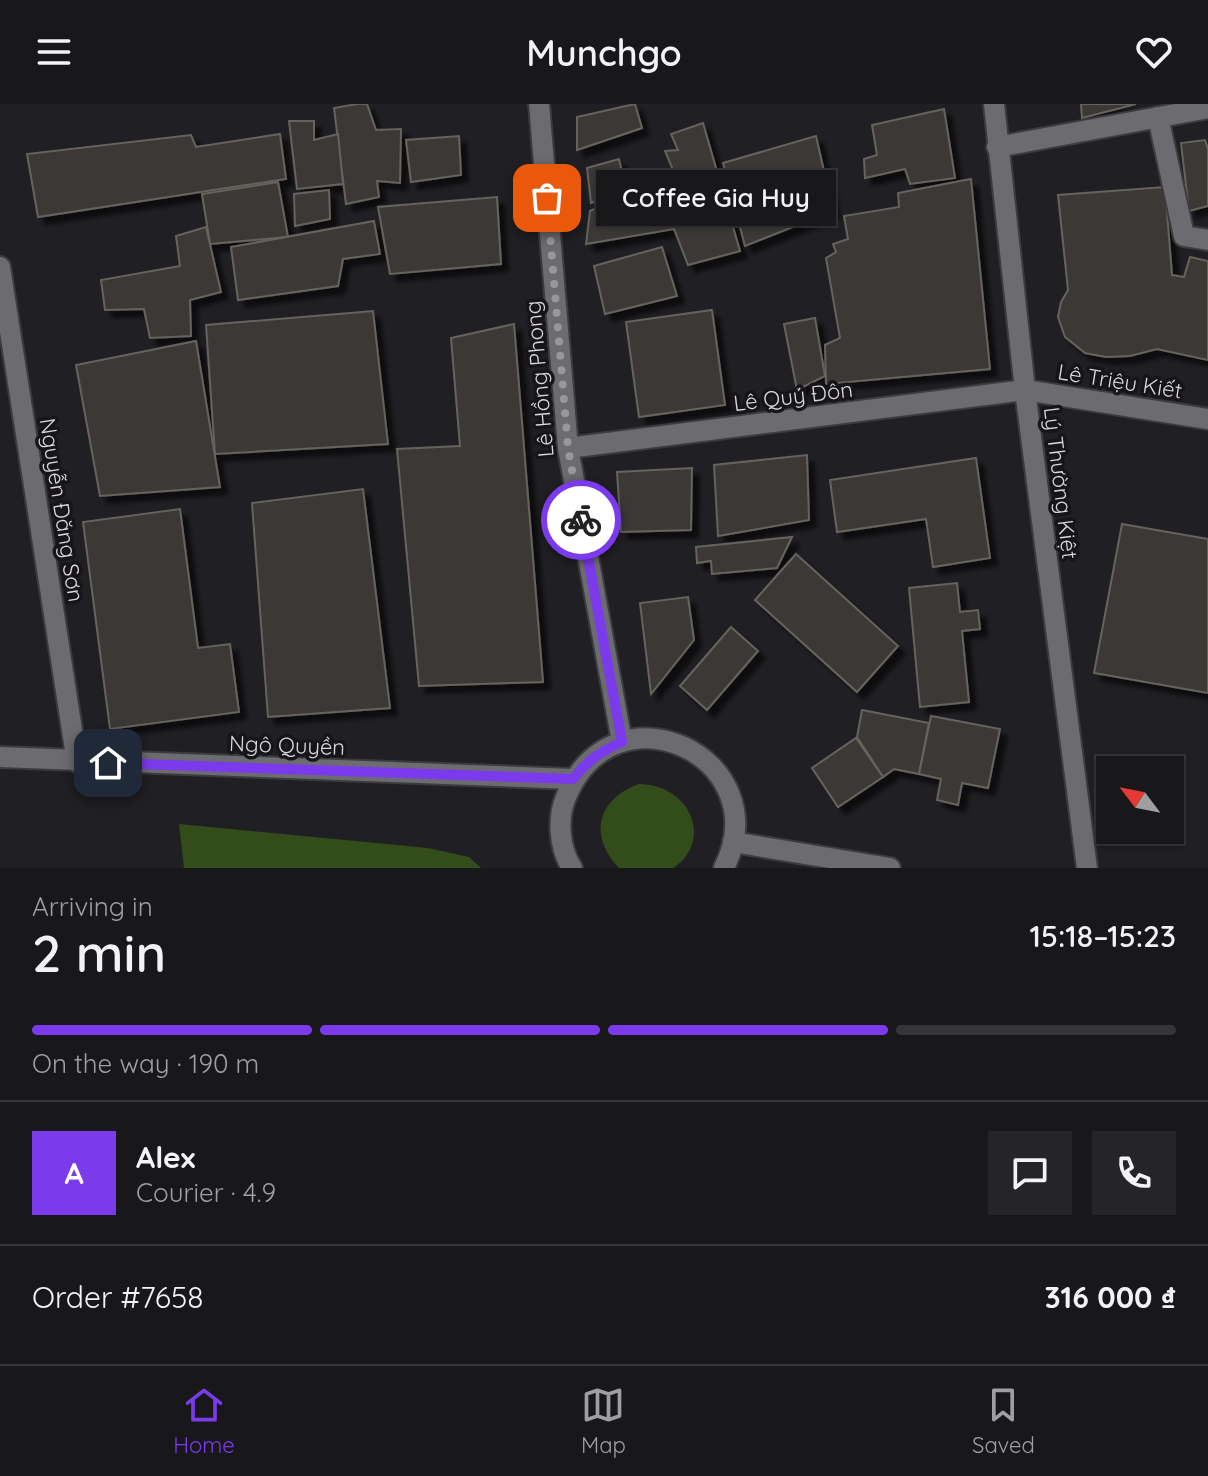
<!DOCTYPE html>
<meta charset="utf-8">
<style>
body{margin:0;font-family:Quicksand,sans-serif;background:#252427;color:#f1f3f6;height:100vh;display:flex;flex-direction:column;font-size:30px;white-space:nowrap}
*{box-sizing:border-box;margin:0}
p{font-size:26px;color:#9f9fa2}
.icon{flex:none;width:44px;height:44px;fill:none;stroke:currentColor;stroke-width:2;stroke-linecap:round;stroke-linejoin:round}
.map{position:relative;height:764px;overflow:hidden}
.details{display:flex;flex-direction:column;background:#18171a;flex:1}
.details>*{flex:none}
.needle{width:52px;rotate:302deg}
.buttons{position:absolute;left:1096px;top:652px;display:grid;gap:16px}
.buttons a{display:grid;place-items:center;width:88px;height:88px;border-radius:0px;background:#18171a;box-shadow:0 2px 6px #0004,0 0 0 2px #363639;font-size:40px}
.pin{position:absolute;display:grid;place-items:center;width:68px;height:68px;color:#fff;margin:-34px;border-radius:16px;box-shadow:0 4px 12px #0006}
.courier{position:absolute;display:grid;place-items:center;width:80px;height:80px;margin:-40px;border:6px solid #7c3aed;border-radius:50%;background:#fff;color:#222;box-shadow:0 2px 10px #0007}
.bubble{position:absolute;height:56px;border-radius:0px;background:#18171a;box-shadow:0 2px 6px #0004,0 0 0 2px #363639;font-size:26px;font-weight:600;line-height:56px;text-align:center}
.headline em{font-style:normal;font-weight:600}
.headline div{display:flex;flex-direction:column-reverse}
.headline{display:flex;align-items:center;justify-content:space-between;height:136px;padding:0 32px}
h1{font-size:52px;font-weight:600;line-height:60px}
.bar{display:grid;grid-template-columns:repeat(4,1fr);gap:12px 8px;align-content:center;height:96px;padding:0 32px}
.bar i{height:10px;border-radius:6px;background:#363639}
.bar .active{background:#7c3aed}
.bar p{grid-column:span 4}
.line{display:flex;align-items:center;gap:20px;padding:0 32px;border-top:2px solid #363639}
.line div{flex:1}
.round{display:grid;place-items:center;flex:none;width:84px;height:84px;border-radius:0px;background:#252427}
header{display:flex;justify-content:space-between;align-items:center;height:104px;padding:0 32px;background:#18171a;font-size:36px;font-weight:600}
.tabs{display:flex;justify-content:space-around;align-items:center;height:112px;border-top:2px solid #363639;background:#18171a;font-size:22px;color:#9f9fa2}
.tabs a{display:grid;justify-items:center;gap:4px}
.tabs .active{color:#7c3aed}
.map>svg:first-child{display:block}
.green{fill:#324d1a}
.building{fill:#3b3834;stroke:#66635e;stroke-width:2;filter:url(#shadow)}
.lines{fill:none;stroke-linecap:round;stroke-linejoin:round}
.minor-casing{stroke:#3c3b3f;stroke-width:24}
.minor{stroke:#6c6b70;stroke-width:20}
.done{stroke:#98979b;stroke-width:8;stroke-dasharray:0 14.4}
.route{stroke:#7c3aed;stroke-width:10}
.labels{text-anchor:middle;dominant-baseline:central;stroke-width:7;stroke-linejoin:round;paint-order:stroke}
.street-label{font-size:22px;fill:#d9d8dc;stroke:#17151a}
</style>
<header><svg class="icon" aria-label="menu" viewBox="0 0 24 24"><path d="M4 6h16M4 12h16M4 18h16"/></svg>Munchgo<svg class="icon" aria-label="heart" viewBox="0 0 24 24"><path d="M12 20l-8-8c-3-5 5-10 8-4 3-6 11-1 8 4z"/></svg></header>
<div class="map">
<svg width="1208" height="764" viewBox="0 0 1208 764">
<defs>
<filter id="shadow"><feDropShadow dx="7" dy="7" stdDeviation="2" flood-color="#0009"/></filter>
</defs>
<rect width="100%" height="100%" fill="#201f23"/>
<g class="green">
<path d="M639 680C689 680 715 736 673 764H619C588 732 597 695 639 680Z"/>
<polygon points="179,720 428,744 469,753 481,764 184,764"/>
</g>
<g class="building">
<polygon points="357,0 367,0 376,26 401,25 400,79 377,77 379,93 346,100 334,4"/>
<polygon points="635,0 642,24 577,46 577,13"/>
<polygon points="1081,0 1136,0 1082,14"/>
<polygon points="944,5 955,74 910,80 905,65 865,74 864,55 877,51 872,21"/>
<polygon points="289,17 314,17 314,36 338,30 343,80 297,85"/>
<polygon points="703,19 740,147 688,161 674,125 586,140 590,107 675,71 665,47 678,46 671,30"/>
<polygon points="280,30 286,75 38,113 27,50 191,31 196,43"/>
<polygon points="459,32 461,71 411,78 406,36"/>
<polygon points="816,32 833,107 745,142 723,59"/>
<polygon points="1205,36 1208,45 1208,102 1189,107 1181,39"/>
<polygon points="619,55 626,86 591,99 587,64"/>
<polygon points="971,75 990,265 826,280 825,241 840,234 826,154 836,148 833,140 848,135 844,112 899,103 898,89"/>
<polygon points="278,78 288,133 210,140 202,90"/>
<polygon points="1165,83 1172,171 1184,173 1190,153 1208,157 1208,256 1157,245 1130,252 1106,253 1085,249 1065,233 1058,213 1061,198 1068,186 1058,91"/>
<polygon points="329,86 330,115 295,122 294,90"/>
<polygon points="497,93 501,160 390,170 378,103"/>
<polygon points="374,117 380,150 343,155 338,182 238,196 231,143"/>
<polygon points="206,123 221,188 190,196 191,232 150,234 144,205 105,206 101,176 180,162 176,132"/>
<polygon points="662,143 677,192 605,210 594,162"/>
<polygon points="712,206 725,301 639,313 626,218"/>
<polygon points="373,207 388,340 215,350 206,221"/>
<polygon points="815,214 825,272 797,286 784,220"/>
<polygon points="514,220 543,578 419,582 397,345 460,342 451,234"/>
<polygon points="196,237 220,383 100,392 76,261"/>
<polygon points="807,351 809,416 718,432 714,361"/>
<polygon points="976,354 990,454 933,463 926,415 837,428 830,376"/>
<polygon points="692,364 691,426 621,428 617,368"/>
<polygon points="363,385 390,604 268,613 252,399"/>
<polygon points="180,405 198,544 230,540 239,608 110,625 83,418"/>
<polygon points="1122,420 1208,435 1208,589 1094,569"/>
<polygon points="792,433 777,464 712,470 711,457 697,459 696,443"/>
<polygon points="796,450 898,542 857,588 755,496"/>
<polygon points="957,479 960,508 978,506 980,525 962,527 969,598 920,603 909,484"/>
<polygon points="688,493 694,536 651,590 640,499"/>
<polygon points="731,523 758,547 707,606 680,582"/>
<polygon points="862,606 929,619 919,670 894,665 883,673 857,633"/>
<polygon points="931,612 1000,625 988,684 962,679 958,701 937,696 941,675 919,670"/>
<polygon points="856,634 883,673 838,703 812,664"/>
</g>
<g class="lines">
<g class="minor-casing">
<g id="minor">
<polyline points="539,0 568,344 622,638"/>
<polyline points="994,0 1025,286 1087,764"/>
<polyline points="1158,13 1184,132 1208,136"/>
<polyline points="997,43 1208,4"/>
<polyline points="0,163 77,658"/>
<polyline points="568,344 1025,286 1208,315"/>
<polyline points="0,653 573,675"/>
<polyline points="733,738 890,764"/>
<path d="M572 764C559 744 557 714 566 693 615 575 779 654 724 764"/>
</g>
</g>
<use href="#minor" class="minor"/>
</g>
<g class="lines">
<polyline class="done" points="547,94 568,344 581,416"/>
<path class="route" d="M108 659 573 675C587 657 601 647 622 638L581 416"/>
</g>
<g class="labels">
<g class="street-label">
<text transform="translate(539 275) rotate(-95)">Lê Hồng Phong</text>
<text transform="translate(1120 277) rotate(9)">Lê Triệu Kiết</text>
<text transform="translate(793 292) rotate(-7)">Lê Quý Đôn</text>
<text transform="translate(1061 379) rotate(83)">Lý Thường Kiệt</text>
<text transform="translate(62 406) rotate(81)">Nguyễn Đăng Sơn</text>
<text transform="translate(287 641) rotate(2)">Ngô Quyền</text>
</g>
</g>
</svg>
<div class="buttons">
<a><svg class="needle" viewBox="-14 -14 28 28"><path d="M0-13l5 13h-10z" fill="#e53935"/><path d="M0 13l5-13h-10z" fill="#9f9fa2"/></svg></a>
</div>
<div class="pin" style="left:547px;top:94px;background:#ea580c"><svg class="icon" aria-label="bag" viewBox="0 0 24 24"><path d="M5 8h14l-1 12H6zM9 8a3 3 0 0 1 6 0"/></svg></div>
<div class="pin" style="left:108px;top:659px;background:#1f2937"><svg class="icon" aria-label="home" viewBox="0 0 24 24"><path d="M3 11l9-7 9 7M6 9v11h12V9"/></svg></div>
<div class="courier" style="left:581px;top:416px"><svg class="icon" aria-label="bike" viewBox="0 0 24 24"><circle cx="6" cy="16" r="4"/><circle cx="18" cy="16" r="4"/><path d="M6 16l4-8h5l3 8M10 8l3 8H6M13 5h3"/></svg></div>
<div class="bubble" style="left:596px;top:66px;width:240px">Coffee Gia Huy</div>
</div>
<section class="details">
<div class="headline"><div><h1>2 min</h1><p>Arriving in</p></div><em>15:18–15:23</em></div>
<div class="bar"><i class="active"></i><i class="active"></i><i class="active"></i><i></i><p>On the way · 190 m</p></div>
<div class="line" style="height:144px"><b class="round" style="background:#7c3aed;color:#fff">A</b><div><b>Alex</b><p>Courier · 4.9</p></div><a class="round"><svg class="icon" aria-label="chat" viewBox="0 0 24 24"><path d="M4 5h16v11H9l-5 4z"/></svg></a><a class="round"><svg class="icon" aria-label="phone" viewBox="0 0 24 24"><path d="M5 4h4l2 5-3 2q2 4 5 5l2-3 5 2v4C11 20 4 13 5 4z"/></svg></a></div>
<div class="line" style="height:104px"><div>Order #7658</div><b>316 000 ₫</b></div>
</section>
<nav class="tabs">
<a class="active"><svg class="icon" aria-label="home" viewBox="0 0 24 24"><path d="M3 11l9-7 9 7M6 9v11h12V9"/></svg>Home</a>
<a><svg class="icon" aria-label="map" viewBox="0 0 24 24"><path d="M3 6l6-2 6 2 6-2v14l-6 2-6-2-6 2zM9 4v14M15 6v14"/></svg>Map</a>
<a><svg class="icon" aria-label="saved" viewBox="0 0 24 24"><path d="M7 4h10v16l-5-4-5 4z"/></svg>Saved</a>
</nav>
